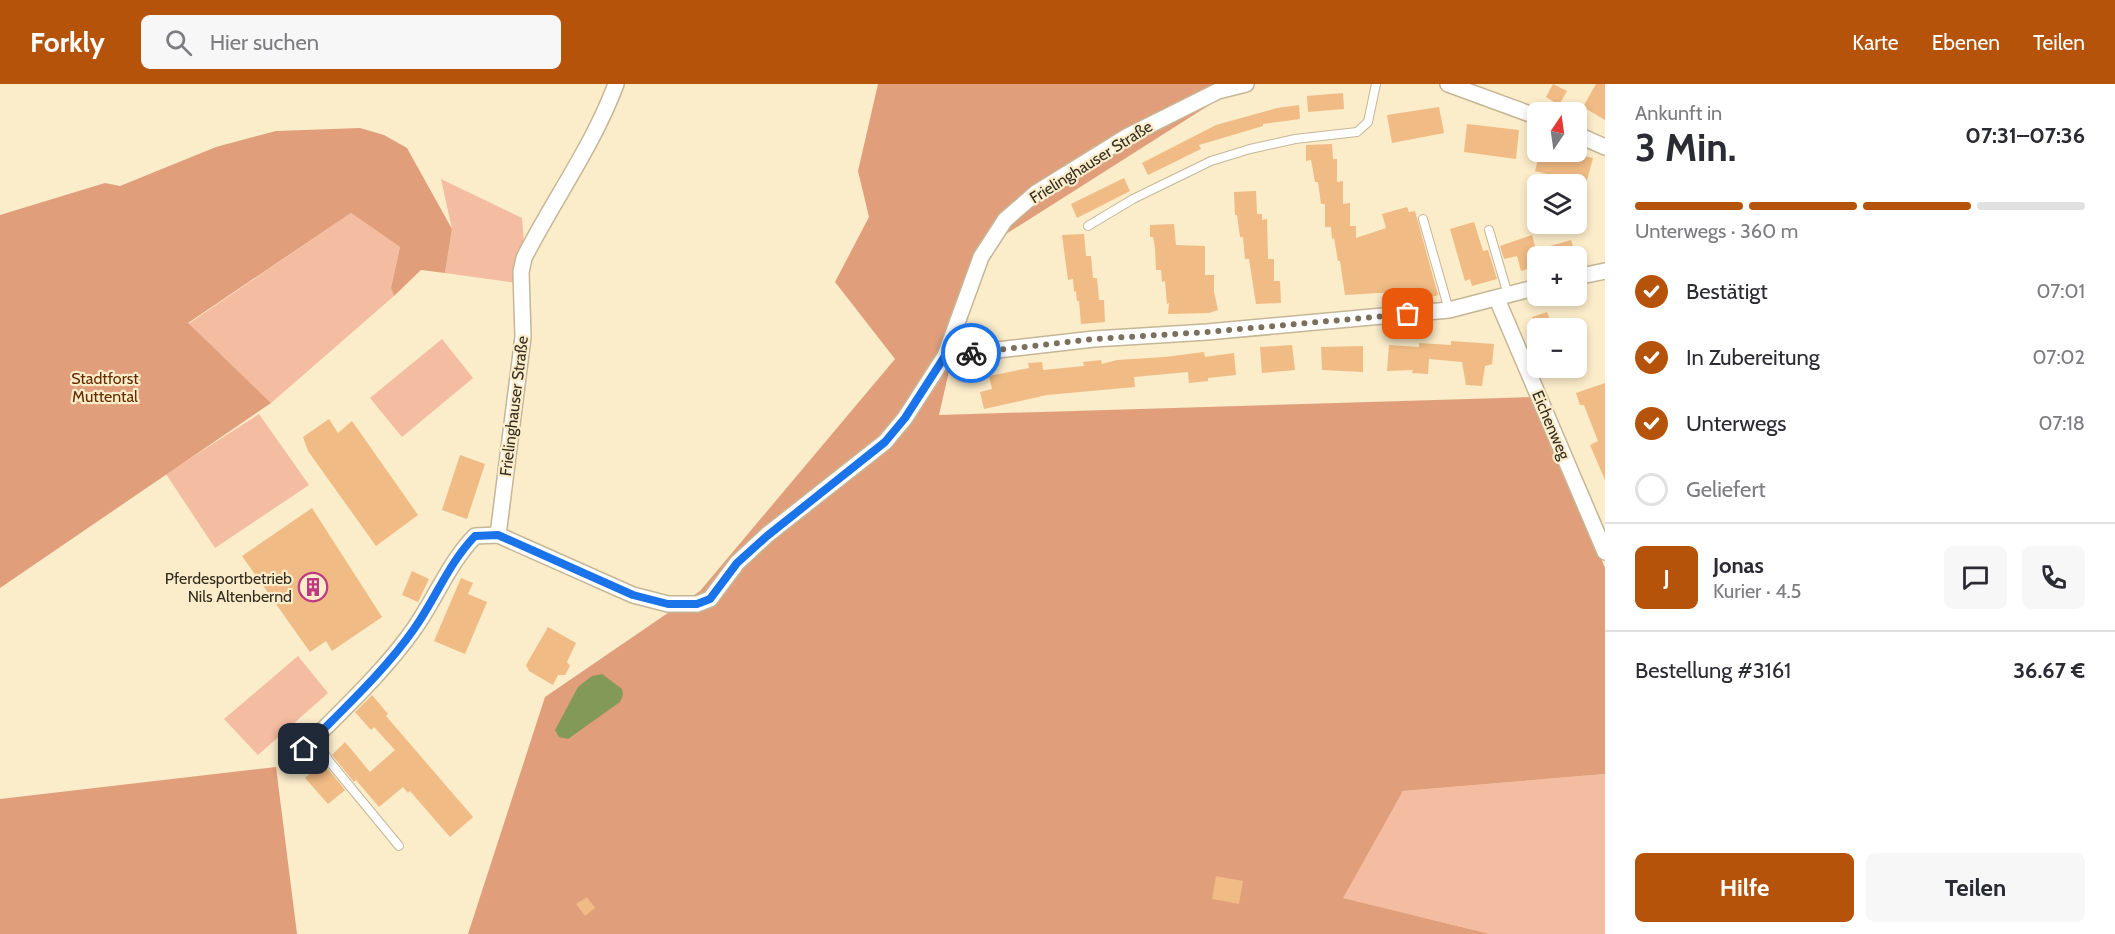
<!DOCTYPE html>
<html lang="de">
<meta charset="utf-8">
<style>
body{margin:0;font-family:Cabin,sans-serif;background:#f7f7f7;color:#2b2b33;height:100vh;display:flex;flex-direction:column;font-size:22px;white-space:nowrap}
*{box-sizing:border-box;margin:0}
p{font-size:20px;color:#7c7c81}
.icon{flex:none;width:33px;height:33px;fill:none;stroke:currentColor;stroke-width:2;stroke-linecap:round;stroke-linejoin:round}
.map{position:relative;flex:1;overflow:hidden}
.sheet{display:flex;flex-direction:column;background:#fff;width:510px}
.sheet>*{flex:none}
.needle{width:39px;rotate:13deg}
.buttons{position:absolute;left:1527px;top:18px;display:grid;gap:12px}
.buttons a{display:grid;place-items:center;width:60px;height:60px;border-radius:9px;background:#fff;box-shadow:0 3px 9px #0003;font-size:30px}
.pin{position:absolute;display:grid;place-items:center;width:51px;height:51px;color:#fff;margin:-26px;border-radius:12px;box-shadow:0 3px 9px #0006}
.courier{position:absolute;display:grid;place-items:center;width:60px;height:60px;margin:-30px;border:4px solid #1a73e8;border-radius:50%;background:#fff;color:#222;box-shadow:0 2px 8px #0007}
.head em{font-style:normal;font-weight:700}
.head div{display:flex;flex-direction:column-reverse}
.head{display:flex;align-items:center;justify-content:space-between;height:102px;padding:0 30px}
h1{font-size:39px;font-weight:700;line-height:45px}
.bar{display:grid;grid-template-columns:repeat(4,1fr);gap:9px 6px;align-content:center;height:72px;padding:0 30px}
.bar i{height:8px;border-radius:4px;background:#e1e1e2}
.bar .selected{background:#b45309}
.bar p{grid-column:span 4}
.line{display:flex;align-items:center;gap:15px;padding:0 30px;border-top:2px solid #e1e1e2}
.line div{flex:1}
.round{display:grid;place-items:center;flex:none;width:63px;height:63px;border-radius:9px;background:#f7f7f7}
ol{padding:0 30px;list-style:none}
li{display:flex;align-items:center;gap:18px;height:66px}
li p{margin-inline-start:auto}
li .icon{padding:6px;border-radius:50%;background:#b45309;color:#fff;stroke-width:4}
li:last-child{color:#7c7c81}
li i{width:33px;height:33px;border:3px solid #e1e1e2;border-radius:50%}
.cta{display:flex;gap:12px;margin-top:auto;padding:12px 30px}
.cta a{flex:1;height:69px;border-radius:9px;background:#b45309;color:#fff;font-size:24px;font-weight:700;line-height:69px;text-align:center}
.cta a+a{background:#f7f7f7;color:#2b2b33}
header{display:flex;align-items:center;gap:36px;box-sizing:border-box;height:84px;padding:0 30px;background:#b45309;color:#fff}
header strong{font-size:28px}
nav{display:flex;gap:33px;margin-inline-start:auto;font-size:21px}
.search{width:420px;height:54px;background:#f7f7f7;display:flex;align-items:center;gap:15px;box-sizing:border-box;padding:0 21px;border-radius:9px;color:#7c7c81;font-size:22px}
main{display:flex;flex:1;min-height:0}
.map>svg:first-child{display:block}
.green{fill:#f4bca0}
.forest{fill:#e19e7b}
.water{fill:#839957}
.building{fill:#f0bb84}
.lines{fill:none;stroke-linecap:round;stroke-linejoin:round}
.service-casing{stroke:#c5b696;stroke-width:10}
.minor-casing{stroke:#c5b696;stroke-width:18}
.service{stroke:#fff;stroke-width:8}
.minor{stroke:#fff;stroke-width:15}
.done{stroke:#7a705c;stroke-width:6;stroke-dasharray:0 10.8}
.route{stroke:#1a73e8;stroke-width:8}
.labels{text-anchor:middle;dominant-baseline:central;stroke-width:4.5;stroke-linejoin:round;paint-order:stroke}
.street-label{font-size:16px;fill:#342e21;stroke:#fbecca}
.park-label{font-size:16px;fill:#662a00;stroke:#fbecca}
.poi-label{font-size:16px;fill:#342e21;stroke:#fbecca;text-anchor:end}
</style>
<header>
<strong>Forkly</strong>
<div class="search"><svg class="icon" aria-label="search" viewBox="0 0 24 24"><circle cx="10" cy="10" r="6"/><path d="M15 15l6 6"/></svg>Hier suchen</div>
<nav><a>Karte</a><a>Ebenen</a><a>Teilen</a></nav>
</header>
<main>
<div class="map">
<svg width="1605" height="850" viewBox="0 0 1605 850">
<rect width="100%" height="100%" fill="#fbecca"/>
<g class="green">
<polygon points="441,95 522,134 524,160 518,199 445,189 452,145"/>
<polygon points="351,129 400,163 391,204 394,212 271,319 188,240"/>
<polygon points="442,255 473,294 402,353 370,314"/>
<polygon points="259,330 309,401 215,464 166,390"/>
<polygon points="298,572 328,609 258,671 224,635"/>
<polygon points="1605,690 1605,850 1490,850 1342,814 1403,707"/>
</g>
<g class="forest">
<polygon points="878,0 1219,0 1233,6 976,169 939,331 1535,313 1605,484 1605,690 1403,707 1343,814 1490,850 468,850 545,613 700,507 895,275 835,198 869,133 858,87"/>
<polygon points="360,44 384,51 407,64 452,145 445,189 421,186 394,212 391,204 400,163 351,129 188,239 271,319 0,504 0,131 105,99 120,102 216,63 276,47"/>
<polygon points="276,683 297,850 0,850 0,715"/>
</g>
<polygon class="water" points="602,590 622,605 623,611 620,618 568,655 559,653 555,646 578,603 592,592"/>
<g class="building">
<polygon points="1553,0 1567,7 1559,21 1546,13"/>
<polygon points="1596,0 1605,0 1605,36 1583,23"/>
<polygon points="1343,9 1344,25 1308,28 1307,12"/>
<polygon points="1299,21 1300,35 1263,40 1263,42 1199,61 1201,65 1148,91 1142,79 1216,41 1277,24"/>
<polygon points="1439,23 1444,49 1392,59 1387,31"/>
<polygon points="1467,40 1519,46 1516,75 1464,68"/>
<polygon points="1332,60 1333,75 1337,75 1337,98 1343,97 1343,120 1350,119 1350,142 1356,142 1356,154 1386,144 1382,130 1407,123 1409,128 1415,127 1438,211 1428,214 1427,211 1398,219 1395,208 1345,211 1340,177 1338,177 1334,154 1332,155 1331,143 1325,143 1325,120 1321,120 1318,98 1315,98 1311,76 1306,77 1306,61"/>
<polygon points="1540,68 1567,68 1593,74 1586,100 1535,87"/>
<polygon points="1124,94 1130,107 1077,134 1071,120"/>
<polygon points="1256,107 1257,130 1262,130 1262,136 1267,135 1268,175 1274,175 1274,197 1280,197 1281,219 1256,220 1249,175 1245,175 1243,153 1240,153 1237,131 1235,131 1234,108"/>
<polygon points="1474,138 1483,167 1488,166 1497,195 1472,202 1470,195 1465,197 1450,145"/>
<polygon points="1174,140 1176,161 1205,162 1205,191 1214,191 1214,208 1218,226 1209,229 1168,230 1169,219 1167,220 1165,197 1162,198 1161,186 1156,186 1155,164 1153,153 1150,153 1150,141"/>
<polygon points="1084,150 1086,172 1091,172 1093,194 1097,194 1099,216 1104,216 1105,238 1081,240 1079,217 1077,217 1076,207 1074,208 1073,195 1068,196 1062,151"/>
<polygon points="1532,151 1536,166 1571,156 1575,169 1564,172 1538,172 1538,182 1521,187 1517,172 1504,175 1500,162"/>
<polygon points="1547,228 1553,244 1537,244 1532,233"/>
<polygon points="1451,257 1494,260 1492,280 1485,282 1482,302 1466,301 1462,278 1429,275 1428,290 1412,289 1413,286 1387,287 1389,261 1419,263 1419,259 1451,261"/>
<polygon points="1292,261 1295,286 1262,289 1260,263"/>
<polygon points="1363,262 1363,288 1322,286 1321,263"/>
<polygon points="1204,268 1205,273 1234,269 1236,291 1208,294 1208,297 1189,299 1188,288 1134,293 1135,303 1047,311 984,325 980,308 992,305 989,292 1029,284 1028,279 1042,278 1043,286 1084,282 1083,278 1101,276 1102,280 1117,276 1165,273"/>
<polygon points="1605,299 1605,396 1590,361 1598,357 1584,321 1580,321 1576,309"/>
<polygon points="329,335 338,349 352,337 418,431 376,462 308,367 303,353"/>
<polygon points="460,371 485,380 467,435 442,426"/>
<polygon points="312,424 382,533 332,567 326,557 310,568 242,472"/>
<polygon points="412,487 429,495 418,518 402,511"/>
<polygon points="461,494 473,499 468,510 487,518 465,570 434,557"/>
<polygon points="548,543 576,559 567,578 570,582 565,591 558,591 553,601 529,587 526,581"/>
<polygon points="372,611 388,630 386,632 473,733 450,753 410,707 408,709 403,703 379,723 356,696 354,698 332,671 345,658 370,688 395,666 374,643 371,646 355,628"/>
<polygon points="323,679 345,706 328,720 305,694"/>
<polygon points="1216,792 1243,797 1239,820 1212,815"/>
<polygon points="587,813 595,824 585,832 576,820"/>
</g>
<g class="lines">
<g class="service-casing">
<g id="service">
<polyline points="1423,135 1449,226"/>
<polyline points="1088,142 1133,115 1211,77 1250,65 1295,55 1357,48 1368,38 1376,0"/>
<polyline points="1489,146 1508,211"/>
<polyline points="315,654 329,677 399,762"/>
</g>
</g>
<g class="minor-casing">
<g id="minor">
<polyline points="1448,0 1538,33"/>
<polyline points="1576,50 1605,63"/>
<polyline points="1576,193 1605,187"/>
<polyline points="1497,215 1605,468"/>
<polyline points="945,272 1094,255 1207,248 1449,226 1538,203"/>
<path d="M498 451 523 253 521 188 524 174C554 115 593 62 616 0"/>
<path d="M304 665C342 626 383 589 414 545 436 514 448 480 475 452L498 451 633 511 668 520H697L710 515 737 479 767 451 885 358 905 334 945 272 981 173 1005 136 1036 109 1128 52 1218 7 1246 0"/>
</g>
</g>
<use href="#service" class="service"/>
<use href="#minor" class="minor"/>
</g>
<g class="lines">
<polyline class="done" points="971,269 1094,255 1207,248 1408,230"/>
<path class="route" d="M304 665C342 626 383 589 414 545 436 514 448 480 475 452L498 451 633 511 668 520H697L710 515 737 479 767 452 885 358 905 334 945 272 971 269"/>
</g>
<defs>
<g id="building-ring" transform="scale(1.5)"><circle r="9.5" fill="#fbecca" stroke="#bd3a82" stroke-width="1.5"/><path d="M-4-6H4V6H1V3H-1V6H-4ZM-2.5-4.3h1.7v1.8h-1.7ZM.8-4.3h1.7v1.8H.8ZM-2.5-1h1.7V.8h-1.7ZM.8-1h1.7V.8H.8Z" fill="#bd3a82"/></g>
</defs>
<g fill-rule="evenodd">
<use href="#building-ring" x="313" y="503"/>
</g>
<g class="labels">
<g class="street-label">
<text transform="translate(1091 78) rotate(-32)">Frielinghauser Straße</text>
<text transform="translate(514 322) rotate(-83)">Frielinghauser Straße</text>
<text transform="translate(1551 341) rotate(67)">Eichenweg</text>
</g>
<g class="park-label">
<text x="105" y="294">Stadtforst<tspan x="105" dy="18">Muttental</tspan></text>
</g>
<g class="poi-label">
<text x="292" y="494">Pferdesportbetrieb<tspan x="292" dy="18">Nils Altenbernd</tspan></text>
</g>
</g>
</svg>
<div class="buttons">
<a><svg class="needle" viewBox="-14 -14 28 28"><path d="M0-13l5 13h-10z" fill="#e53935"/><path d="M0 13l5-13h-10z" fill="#7c7c81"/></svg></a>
<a><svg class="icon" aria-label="layers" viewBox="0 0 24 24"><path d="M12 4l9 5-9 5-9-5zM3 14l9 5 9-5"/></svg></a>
<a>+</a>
<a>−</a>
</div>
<div class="pin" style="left:1408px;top:230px;background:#ea580c"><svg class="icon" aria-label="bag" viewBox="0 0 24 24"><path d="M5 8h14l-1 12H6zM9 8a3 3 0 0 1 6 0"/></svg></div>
<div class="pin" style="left:304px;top:665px;background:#1f2937"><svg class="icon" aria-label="home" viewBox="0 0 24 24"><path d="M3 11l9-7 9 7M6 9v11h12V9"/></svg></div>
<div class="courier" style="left:971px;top:269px"><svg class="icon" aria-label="bike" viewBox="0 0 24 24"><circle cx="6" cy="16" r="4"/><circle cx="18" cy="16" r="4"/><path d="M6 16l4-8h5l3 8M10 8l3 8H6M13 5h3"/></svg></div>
</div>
<section class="sheet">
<div class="head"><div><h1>3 Min.</h1><p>Ankunft in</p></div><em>07:31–07:36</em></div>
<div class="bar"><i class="selected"></i><i class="selected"></i><i class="selected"></i><i></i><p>Unterwegs · 360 m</p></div>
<ol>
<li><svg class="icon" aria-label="check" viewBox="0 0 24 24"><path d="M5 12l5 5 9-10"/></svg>Bestätigt<p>07:01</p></li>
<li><svg class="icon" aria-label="check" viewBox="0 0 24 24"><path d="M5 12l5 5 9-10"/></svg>In Zubereitung<p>07:02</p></li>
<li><svg class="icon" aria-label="check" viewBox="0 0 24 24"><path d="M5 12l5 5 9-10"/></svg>Unterwegs<p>07:18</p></li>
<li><i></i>Geliefert</li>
</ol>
<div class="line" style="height:108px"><b class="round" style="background:#b45309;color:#fff">J</b><div><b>Jonas</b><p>Kurier · 4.5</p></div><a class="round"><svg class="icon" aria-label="chat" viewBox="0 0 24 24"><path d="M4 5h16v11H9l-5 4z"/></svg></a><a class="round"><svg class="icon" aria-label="phone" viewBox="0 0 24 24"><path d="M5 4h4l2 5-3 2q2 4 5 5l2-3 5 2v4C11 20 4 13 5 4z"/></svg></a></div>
<div class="line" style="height:78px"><div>Bestellung #3161</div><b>36.67 €</b></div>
<div class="cta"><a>Hilfe</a><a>Teilen</a></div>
</section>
</main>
